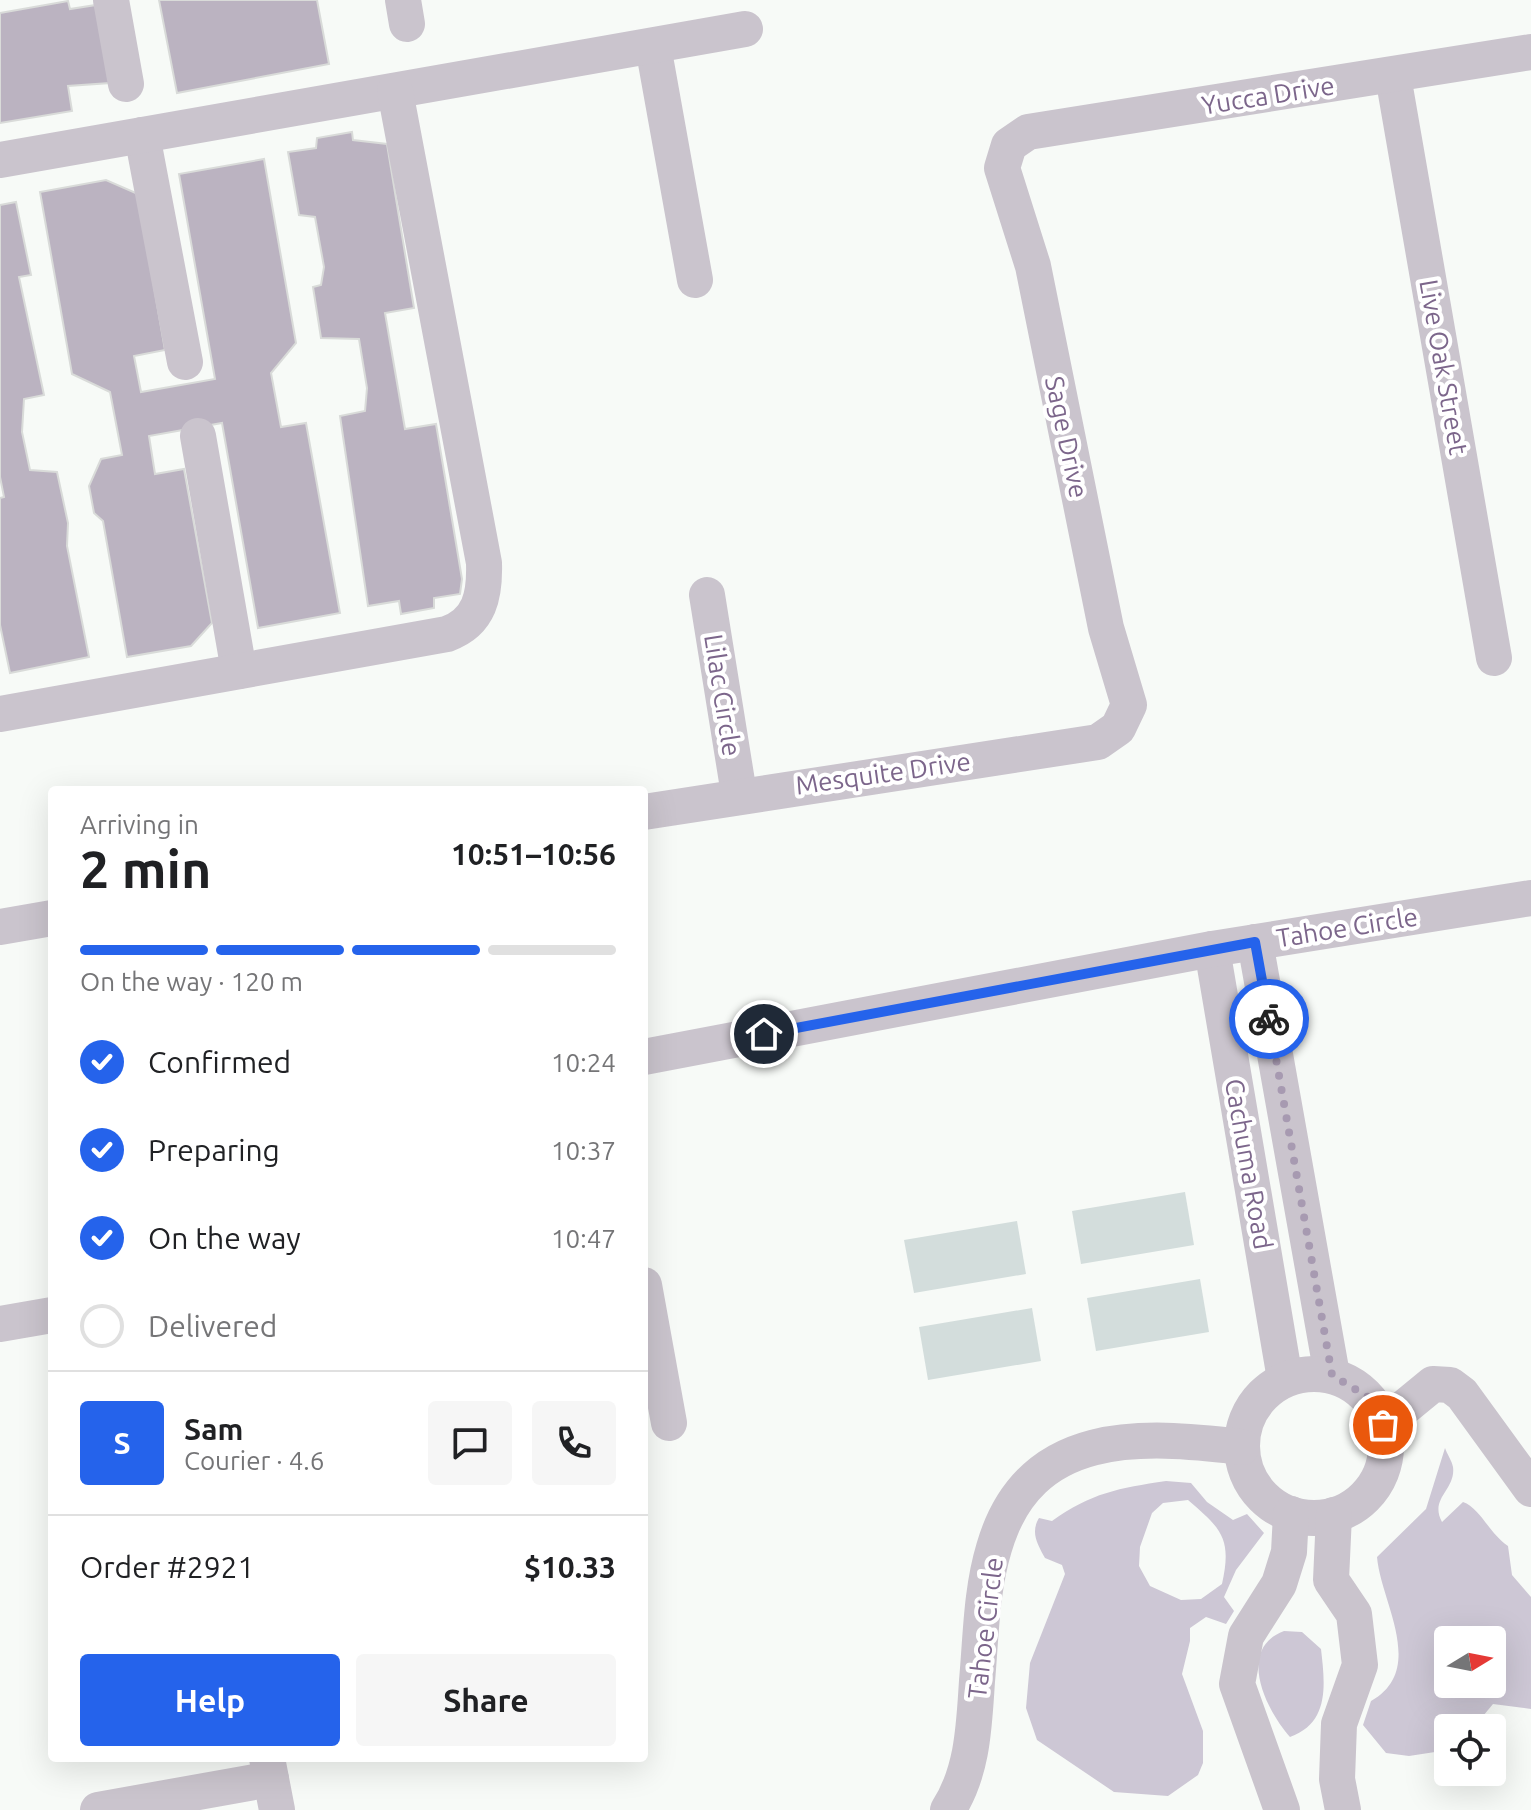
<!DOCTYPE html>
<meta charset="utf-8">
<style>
body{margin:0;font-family:Ubuntu,sans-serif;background:#f6f6f6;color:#202124;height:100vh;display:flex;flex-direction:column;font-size:30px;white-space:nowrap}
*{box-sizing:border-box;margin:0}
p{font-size:26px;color:#757577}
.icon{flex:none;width:44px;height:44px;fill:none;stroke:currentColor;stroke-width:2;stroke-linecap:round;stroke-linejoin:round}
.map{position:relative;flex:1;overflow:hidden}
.sheet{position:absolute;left:48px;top:786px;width:600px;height:976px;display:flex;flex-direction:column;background:#fff;border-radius:8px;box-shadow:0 8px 32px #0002}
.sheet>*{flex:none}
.needle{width:52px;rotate:80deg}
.controls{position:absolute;left:1434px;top:1626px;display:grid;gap:16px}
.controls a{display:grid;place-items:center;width:72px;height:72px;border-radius:8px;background:#fff;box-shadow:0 8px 32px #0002;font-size:40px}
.pin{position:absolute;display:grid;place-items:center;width:68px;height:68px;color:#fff;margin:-34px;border:4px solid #fff;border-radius:50%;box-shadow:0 2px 8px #0007}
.courier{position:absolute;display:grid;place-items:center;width:80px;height:80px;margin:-40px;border:6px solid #2563eb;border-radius:50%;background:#fff;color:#222;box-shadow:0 2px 10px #0007}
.head em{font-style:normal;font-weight:700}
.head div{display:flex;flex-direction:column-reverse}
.head{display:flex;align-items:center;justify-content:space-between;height:136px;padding:0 32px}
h1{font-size:52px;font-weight:700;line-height:60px}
.bar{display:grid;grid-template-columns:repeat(4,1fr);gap:12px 8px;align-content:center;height:96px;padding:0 32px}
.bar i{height:10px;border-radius:6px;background:#e0e0e0}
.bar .on{background:#2563eb}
.bar p{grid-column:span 4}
.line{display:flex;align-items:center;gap:20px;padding:0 32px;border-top:2px solid #e0e0e0}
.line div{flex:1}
.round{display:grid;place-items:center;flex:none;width:84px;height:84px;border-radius:8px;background:#f6f6f6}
ol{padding:0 32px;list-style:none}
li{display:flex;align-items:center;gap:24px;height:88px}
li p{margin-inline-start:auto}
li .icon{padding:8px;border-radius:50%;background:#2563eb;color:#fff;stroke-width:4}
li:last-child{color:#757577}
li i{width:44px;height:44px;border:4px solid #e0e0e0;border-radius:50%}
.primary-button{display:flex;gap:16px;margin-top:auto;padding:16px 32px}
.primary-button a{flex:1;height:92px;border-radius:8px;background:#2563eb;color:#fff;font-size:32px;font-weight:700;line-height:92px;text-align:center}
.primary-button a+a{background:#f6f6f6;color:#202124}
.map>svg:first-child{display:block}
.green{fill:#d3dddc}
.water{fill:#cdc7d5;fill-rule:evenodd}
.building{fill:#bbb3c1;stroke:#d9dbd9;stroke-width:2}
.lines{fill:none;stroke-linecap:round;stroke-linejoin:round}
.minor{stroke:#cac4cd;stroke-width:36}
.done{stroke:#a79ab1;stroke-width:8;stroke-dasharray:0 14.4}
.route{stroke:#2563eb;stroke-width:10}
.labels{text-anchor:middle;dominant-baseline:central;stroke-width:8;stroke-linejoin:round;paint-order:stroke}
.street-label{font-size:26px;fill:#7c668b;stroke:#fff}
</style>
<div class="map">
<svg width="1531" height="1810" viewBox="0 0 1531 1810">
<rect width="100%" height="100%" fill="#f7faf7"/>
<g class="green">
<polygon points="1185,1192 1194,1245 1081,1264 1072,1211"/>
<polygon points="1017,1221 1026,1274 914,1293 904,1240"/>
<polygon points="1200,1279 1209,1332 1096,1351 1087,1298"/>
<polygon points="1032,1308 1041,1361 928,1380 919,1327"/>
</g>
<g class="water">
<path d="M1445 1448C1447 1454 1452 1461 1453 1467 1456 1490 1429 1498 1442 1522L1463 1502C1480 1508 1489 1533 1508 1546L1512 1575 1531 1597V1709L1493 1704 1473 1728H1448V1750L1409 1756 1386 1753 1363 1725 1371 1701C1427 1669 1381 1603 1377 1557L1426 1509ZM1448 1640H1492V1684H1448Z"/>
<path d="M1166 1481 1191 1483 1207 1502 1233 1520 1247 1514 1264 1533 1236 1570 1224 1597 1234 1611 1226 1624 1206 1617 1190 1628V1641L1182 1674 1203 1731V1763L1198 1775 1168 1796 1114 1792 1037 1740 1026 1708 1030 1663 1065 1574 1062 1565 1045 1558C1038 1545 1030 1533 1039 1518L1052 1521C1091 1493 1119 1488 1166 1481ZM1188 1500C1222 1529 1232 1539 1222 1584L1201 1599 1181 1600 1150 1586 1139 1566 1140 1547 1152 1513 1163 1503Z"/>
<path d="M1284 1631 1302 1632 1321 1649C1325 1684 1330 1723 1290 1737 1266 1710 1236 1649 1284 1631Z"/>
</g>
<g class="building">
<polygon points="159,0 317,0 329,64 177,93"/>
<polygon points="68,1 70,9 96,5 110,83 68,86 72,111 0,123 0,13"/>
<polygon points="352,132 353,140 387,144 414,308 385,313 405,429 436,424 462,579 460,594 434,598 434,608 401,614 399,601 368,606 340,416 365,411 367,388 359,339 321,338 313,287 321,285 324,267 315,217 299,215 288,152 316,148 317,138"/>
<polygon points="264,159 296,343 271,373 281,427 306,423 340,613 258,628 222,423 149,436 155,474 184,469 212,623 191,646 127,657 103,521 94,513 89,486 101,459 122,455 110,392 72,374 40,192 106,180 138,194 165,350 134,356 141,392 215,379 179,174"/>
<polygon points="16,202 31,275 19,277 44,395 24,399 22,432 30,470 57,472 68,523 67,546 89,657 10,673 0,625 0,498 4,497 0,477 0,205"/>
</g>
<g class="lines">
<g class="minor">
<polyline points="111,0 126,84"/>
<polyline points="403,0 407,24"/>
<polyline points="653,46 695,280"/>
<polyline points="1393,76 1494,658"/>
<polyline points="142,135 185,362"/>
<polyline points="0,160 745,29"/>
<polyline points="198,436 239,671"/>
<polyline points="707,595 739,794"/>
<path d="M0 714 447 634C480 622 485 595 484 563L395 91"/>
<polyline points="644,812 1098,742 1118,728 1129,705 1106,628 1033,266 1002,168 1009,145 1028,132 1531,52"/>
<polyline points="0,927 52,918"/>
<polyline points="1255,942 1332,1375"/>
<polyline points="1212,949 1285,1379"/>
<polyline points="644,1057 1212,949 1531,898"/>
<polyline points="644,1285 669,1423"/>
<polyline points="0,1324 52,1315"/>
<circle cx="1314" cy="1446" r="72"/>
<polyline points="1383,1425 1433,1384 1450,1385 1462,1394 1531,1489"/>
<polyline points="1334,1515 1331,1580 1354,1614 1360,1665 1339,1724 1337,1779 1343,1810"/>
<polyline points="267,1758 277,1810"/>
<polyline points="98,1810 271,1779"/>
<path d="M948 1810C973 1771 974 1726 977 1681 981 1637 981 1591 994 1548 1029 1427 1141 1435 1242 1447"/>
<polyline points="1282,1810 1237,1684 1246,1636 1279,1584 1289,1552 1291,1514"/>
</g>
</g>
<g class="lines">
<polyline class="done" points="1269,1019 1332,1375 1368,1397 1383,1425"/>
<polyline class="route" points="764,1034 1255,942 1269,1019"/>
</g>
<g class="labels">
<g class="street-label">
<text transform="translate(1268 95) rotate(-9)">Yucca Drive</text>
<text transform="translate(1444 367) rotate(80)">Live Oak Street</text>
<text transform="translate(1067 437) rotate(78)">Sage Drive</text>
<text transform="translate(723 695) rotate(81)">Lilac Circle</text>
<text transform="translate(883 773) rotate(-8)">Mesquite Drive</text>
<text transform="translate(1347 927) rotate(-9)">Tahoe Circle</text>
<text transform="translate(1249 1164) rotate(80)">Cachuma Road</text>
<text transform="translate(985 1628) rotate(-83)">Tahoe Circle</text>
</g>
</g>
</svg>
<div class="controls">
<a><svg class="needle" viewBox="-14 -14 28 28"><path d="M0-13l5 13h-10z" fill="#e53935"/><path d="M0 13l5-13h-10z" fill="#757577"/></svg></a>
<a><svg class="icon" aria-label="locate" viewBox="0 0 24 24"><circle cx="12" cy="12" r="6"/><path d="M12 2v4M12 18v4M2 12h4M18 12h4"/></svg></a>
</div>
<div class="pin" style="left:1383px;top:1425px;background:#ea580c"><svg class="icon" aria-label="bag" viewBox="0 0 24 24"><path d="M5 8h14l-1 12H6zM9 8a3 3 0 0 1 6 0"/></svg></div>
<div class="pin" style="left:764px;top:1034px;background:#1f2937"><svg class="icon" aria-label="home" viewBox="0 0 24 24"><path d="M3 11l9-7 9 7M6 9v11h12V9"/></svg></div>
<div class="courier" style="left:1269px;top:1019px"><svg class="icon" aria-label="bike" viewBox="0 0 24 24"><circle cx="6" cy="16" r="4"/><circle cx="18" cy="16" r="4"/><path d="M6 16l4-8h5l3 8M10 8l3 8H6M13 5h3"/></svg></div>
<section class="sheet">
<div class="head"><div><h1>2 min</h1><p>Arriving in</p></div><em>10:51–10:56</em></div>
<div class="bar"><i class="on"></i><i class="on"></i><i class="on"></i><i></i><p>On the way · 120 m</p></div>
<ol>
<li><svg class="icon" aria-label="check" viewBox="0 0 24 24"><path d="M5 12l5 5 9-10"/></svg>Confirmed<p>10:24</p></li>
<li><svg class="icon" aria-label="check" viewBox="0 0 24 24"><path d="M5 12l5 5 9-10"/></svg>Preparing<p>10:37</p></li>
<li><svg class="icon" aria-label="check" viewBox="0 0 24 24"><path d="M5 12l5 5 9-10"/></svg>On the way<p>10:47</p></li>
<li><i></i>Delivered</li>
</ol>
<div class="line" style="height:144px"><b class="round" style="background:#2563eb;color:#fff">S</b><div><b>Sam</b><p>Courier · 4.6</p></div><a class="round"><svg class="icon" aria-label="chat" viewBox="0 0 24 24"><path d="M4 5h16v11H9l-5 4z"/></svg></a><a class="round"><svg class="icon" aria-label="phone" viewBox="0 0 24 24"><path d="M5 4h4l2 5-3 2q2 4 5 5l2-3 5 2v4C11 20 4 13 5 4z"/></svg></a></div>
<div class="line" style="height:104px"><div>Order #2921</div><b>$10.33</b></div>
<div class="primary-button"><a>Help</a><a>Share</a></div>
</section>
</div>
